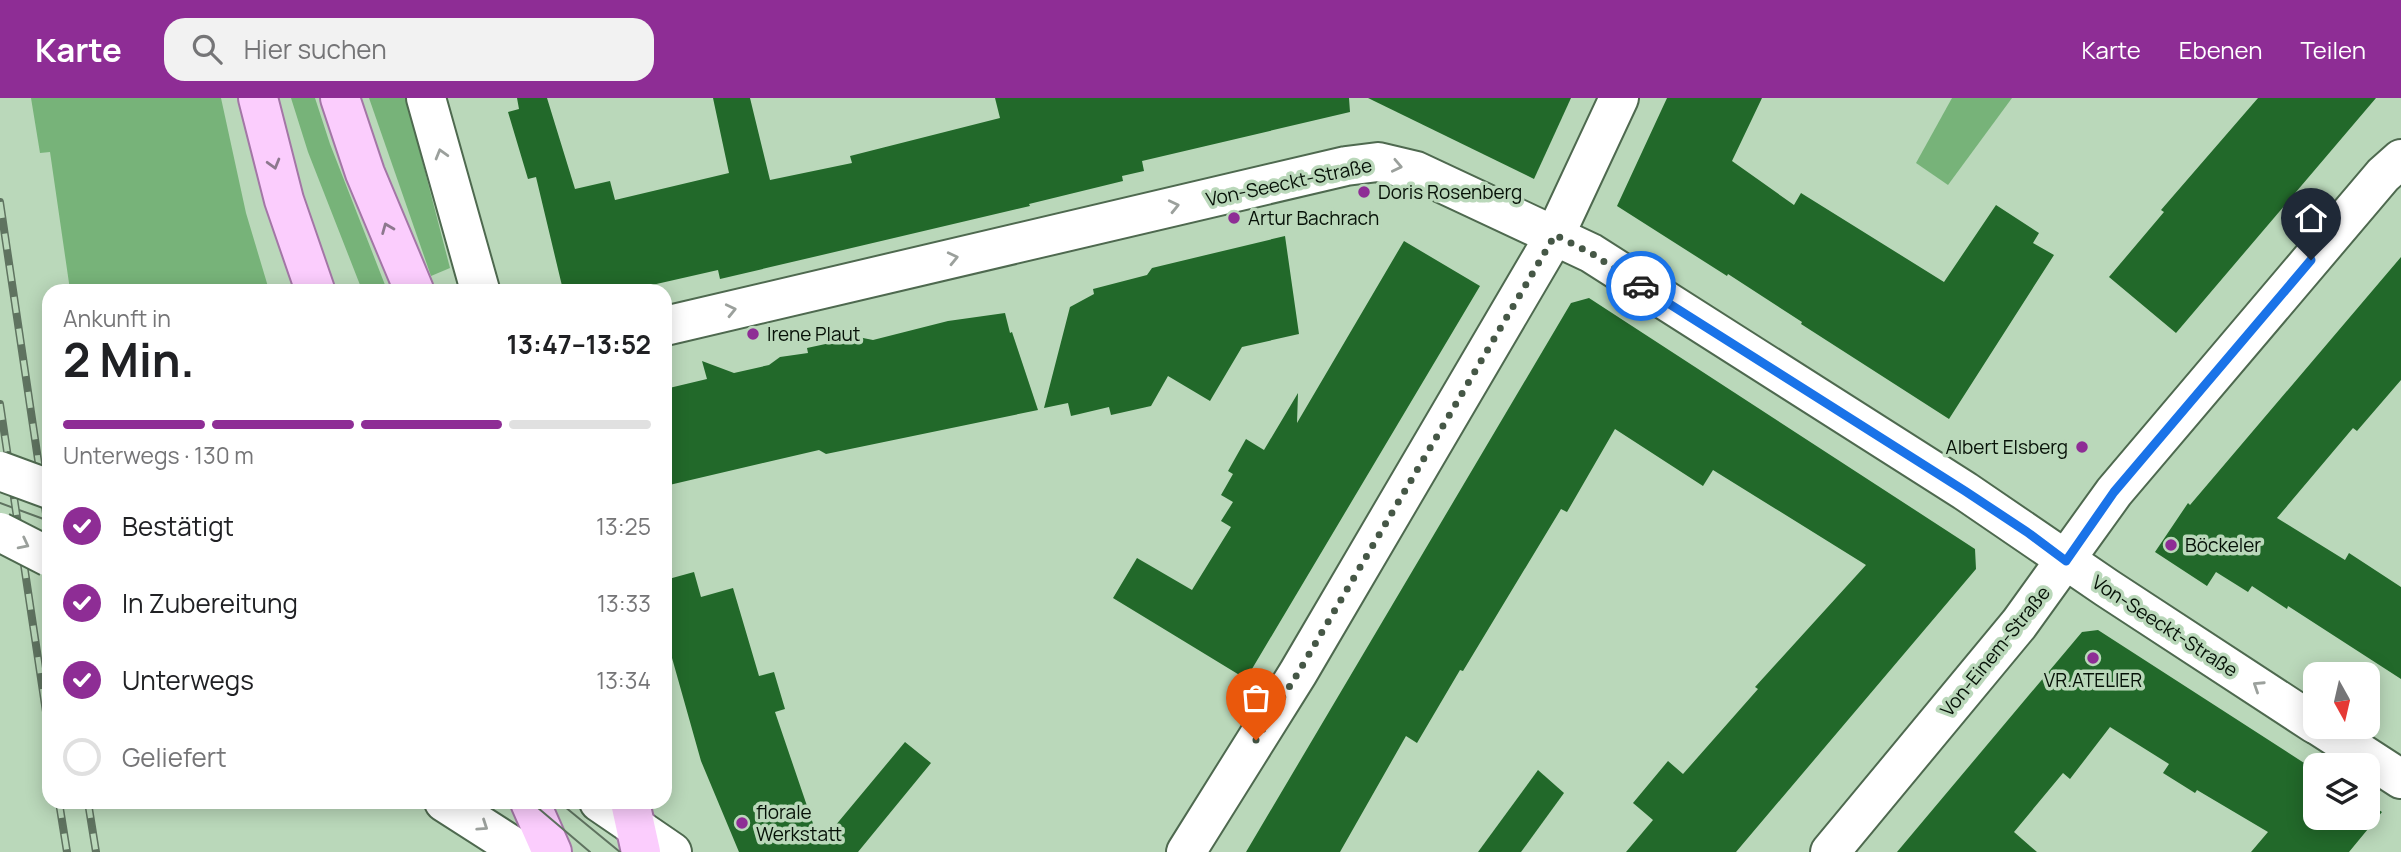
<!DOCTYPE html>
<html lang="de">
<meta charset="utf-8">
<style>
body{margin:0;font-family:Manrope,sans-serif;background:#f2f2f2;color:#202124;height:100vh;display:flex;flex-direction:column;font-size:26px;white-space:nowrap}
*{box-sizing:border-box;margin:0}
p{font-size:23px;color:#757577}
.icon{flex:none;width:38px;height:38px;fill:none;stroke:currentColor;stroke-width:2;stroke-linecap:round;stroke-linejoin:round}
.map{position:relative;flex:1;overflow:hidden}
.sheet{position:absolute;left:42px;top:186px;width:630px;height:525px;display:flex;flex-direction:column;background:#fff;border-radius:21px;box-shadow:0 4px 18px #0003}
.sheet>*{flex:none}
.needle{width:46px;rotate:172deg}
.fabs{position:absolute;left:2303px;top:564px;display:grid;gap:14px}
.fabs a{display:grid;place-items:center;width:77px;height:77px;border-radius:14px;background:#fff;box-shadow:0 4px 18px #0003;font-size:35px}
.pin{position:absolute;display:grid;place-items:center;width:60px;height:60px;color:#fff;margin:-72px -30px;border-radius:50% 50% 50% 0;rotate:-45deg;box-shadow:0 0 7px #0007}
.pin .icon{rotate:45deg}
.courier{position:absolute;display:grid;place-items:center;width:70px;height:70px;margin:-35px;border:5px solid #1a73e8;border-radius:50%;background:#fff;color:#222;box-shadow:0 2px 9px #0007}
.headline em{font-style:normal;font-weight:700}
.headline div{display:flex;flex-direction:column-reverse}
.headline{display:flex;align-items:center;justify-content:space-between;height:119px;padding:0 21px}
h1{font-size:46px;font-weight:700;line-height:52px}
.bar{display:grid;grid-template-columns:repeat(4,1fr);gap:10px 7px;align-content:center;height:84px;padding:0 21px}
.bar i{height:9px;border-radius:5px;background:#e0e0e0}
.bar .current{background:#8e2d95}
.bar p{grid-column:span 4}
ol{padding:0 21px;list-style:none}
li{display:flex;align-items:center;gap:21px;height:77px}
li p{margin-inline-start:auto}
li .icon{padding:7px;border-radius:50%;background:#8e2d95;color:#fff;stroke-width:4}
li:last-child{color:#757577}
li i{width:38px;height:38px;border:4px solid #e0e0e0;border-radius:50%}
header{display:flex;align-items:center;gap:42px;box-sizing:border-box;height:98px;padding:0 35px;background:#8e2d95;color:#fff}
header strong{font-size:33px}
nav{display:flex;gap:38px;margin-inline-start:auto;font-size:24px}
.search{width:490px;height:63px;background:#f2f2f2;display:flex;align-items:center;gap:18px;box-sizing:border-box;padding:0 24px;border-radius:21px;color:#757577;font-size:26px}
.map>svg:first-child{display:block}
.green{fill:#77b379}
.building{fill:#22692a}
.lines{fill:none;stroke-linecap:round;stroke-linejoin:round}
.street-casing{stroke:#4e694f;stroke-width:42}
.secondary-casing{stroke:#4e694f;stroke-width:42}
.primary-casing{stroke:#a376a6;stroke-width:42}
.street{stroke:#fff;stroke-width:38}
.secondary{stroke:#fff;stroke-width:38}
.primary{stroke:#fbcdfd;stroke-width:38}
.tram{stroke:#5f7360;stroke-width:2}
.rail-casing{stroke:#5f7360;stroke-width:8}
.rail{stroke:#bad8ba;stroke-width:5;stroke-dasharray:16;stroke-linecap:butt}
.secondary-bridge-casing{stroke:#4e694f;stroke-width:42;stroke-linecap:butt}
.secondary-bridge{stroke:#fff;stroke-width:38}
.oneway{stroke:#9ba09c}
.oneway2{stroke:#8d788e}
.done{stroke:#455746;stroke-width:7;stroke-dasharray:0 12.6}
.route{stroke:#1a73e8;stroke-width:9}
.poi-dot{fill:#8e2d95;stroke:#bad8ba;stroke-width:2.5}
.labels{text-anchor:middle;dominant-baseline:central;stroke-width:7;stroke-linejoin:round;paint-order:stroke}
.street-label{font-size:19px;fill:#061107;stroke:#bad8ba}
.poi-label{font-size:19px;fill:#061107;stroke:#bad8ba;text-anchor:start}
</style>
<header>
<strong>Karte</strong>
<div class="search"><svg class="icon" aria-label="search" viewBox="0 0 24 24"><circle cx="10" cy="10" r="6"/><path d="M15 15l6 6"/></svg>Hier suchen</div>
<nav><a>Karte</a><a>Ebenen</a><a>Teilen</a></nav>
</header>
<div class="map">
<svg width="2401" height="754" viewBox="0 0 2401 754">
<rect width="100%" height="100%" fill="#bad8ba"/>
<g class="green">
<polygon points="31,0 221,0 246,115 269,192 70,192 50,54 40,55"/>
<polygon points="291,0 315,0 330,46 387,192 362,192 308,54"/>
<polygon points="369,0 406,0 450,170 431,178"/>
<polygon points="1952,0 2012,0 1948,87 1916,65"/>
</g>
<g class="building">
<polygon points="517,0 547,0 575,91 610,83 615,102 729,75 713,0 750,0 770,82 852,65 850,58 1000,20 995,0 1349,0 1350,14 1142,63 1144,73 1122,78 1123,83 1029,106 1030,108 720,181 718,172 630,192 563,192 536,79 528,81 508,14 519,11"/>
<polygon points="1368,0 1571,0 1534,81"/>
<polygon points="1667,0 1762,0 1732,63 1794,107 1801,95 1944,184 1996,107 2039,135 2033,145 2054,157 1949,321 1801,226 1802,224 1728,176 1727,178 1617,108"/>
<polygon points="2258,0 2376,0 2176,235 2109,179 2164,114 2161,112"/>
<polygon points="1285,138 1299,236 1242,249 1210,303 1168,278 1151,308 1111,317 1109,309 1071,318 1068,305 1044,310 1070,209 1094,196 1093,191 1147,177 1152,170"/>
<polygon points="1404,143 1480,188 1246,581 1113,500 1137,460 1192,492 1231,429 1221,423 1233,404 1221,397 1233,376 1228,373 1246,341 1264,352 1298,295 1297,325"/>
<polygon points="2401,159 2401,282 2357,333 2353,330 2277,420 2345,462 2349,455 2401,489 2401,581 2288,508 2287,511 2252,488 2248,494 2216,474 2207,488 2155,454 2188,405 2190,407"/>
<polygon points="1589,200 1975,451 1976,471 1736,754 1626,754 1653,722 1633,705 1668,663 1683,676 1758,591 1755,589 1866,467 1713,372 1703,388 1615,331 1567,414 1561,411 1463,573 1460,572 1417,645 1406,638 1340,754 1246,754 1571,205"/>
<polygon points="1005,215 1010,235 1012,234 1038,312 826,356 819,352 665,388 665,291 707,281 702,263 734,275 769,267 780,259 808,255 807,250 858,239 873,242 948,223"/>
<polygon points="694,474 701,499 733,490 759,578 774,574 785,611 775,614 820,746 905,644 931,665 858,754 739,754 701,663 672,560 665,561 665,482"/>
<polygon points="2098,532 2315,672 2315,719 2368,719 2368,705 2382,714 2349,754 2251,754 2268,734 2197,692 2195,695 2163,675 2169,666 2110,629 2070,681 2063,675 2014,734 2037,754 1897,754 2082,534"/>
<polygon points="1538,672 1564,695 1521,754 1478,754"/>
</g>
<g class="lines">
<g class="street-casing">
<g id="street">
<polyline points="426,0 480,192"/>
<polyline points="665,228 1346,68 1378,64 1416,73 1591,155 1965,393 2107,490 2315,626"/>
<polyline points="2319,628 2401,681"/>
<polyline points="1186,754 1298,575 1555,137 1619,0"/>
<polyline points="1830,754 2019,526 2114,394 2383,77 2401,61"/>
</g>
</g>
<g class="secondary-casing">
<g id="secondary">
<polyline points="444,704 522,754"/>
<polyline points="599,704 672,754"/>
</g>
</g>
<g class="primary-casing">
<g id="primary">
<polyline points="258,0 284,102 315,192"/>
<polyline points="340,0 365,75 414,192"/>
<polyline points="530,704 552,754"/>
<polyline points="630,704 641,754"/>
</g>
</g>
<use href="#street" class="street"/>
<use href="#secondary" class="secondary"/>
<use href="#primary" class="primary"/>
<g class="tram">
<polyline points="0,383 49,402"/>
<polyline points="0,405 49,423"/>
<polyline points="531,704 590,754"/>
<polyline points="559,704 620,754"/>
</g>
<g class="rail-casing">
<g id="rail">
<polyline points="0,104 49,436"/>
<polyline points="0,306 49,634"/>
<polyline points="59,704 67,754"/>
<polyline points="88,704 96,754"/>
</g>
</g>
<use href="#rail" class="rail"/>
<g class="secondary-bridge-casing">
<g id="secondary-bridge">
<polyline points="0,373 49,391"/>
<polyline points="0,434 49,459"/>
</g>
</g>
<use href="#secondary-bridge" class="secondary-bridge"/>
</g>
<defs><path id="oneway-chevron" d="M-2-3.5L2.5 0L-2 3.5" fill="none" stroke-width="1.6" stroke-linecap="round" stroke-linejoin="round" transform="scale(1.75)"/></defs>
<g class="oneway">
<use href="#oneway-chevron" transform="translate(441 56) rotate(-106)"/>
<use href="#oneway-chevron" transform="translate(1397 68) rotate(12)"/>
<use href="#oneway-chevron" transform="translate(1174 108) rotate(-13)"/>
<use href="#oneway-chevron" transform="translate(953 160) rotate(-13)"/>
<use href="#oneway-chevron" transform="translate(731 212) rotate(-13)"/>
<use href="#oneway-chevron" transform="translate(24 446) rotate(27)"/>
<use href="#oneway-chevron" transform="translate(2258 588) rotate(-147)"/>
<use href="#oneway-chevron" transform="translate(483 728) rotate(34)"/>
</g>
<g class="oneway2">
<use href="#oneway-chevron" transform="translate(274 66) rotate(74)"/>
<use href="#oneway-chevron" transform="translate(387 130) rotate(-112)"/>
</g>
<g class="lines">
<polyline class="done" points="1256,642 1298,575 1555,137 1591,155 1641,188"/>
<polyline class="route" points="1641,188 1965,393 2027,434 2066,463 2114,394 2311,162"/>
</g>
<g class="poi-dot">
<circle cx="1364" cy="94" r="7"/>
<circle cx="1234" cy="120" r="7"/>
<circle cx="753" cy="236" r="7"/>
<circle cx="2082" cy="349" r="7"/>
<circle cx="2171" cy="447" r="7"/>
<circle cx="2093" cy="560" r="7"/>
<circle cx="742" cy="725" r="7"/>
</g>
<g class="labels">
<g class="street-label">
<text transform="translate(1289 84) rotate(-12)">Von-Seeckt-Straße</text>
<text transform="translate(2165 528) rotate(33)">Von-Seeckt-Straße</text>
<text transform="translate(1995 553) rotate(-51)">Von-Einem-Straße</text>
</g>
<g class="poi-label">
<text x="1378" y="94">Doris Rosenberg</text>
<text x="1248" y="120">Artur Bachrach</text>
<text x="767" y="236">Irene Plaut</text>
<text x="2068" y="349" text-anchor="end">Albert Elsberg</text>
<text x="2185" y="447">Böckeler</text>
<text x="2093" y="582" text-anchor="middle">VR.ATELIER</text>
<text x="756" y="714">florale<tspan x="756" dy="22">Werkstatt</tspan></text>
</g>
</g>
</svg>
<div class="fabs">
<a><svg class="needle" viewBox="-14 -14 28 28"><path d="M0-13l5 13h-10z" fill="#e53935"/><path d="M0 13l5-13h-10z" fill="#757577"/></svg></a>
<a><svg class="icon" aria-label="layers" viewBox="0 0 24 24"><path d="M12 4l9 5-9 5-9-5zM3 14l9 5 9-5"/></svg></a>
</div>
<div class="pin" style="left:1256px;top:642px;background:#ea580c"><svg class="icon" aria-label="bag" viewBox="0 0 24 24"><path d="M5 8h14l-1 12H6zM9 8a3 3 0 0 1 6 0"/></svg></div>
<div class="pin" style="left:2311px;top:162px;background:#1f2937"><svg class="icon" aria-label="home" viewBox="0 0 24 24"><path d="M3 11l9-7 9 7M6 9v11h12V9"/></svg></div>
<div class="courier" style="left:1641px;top:188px"><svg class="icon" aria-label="car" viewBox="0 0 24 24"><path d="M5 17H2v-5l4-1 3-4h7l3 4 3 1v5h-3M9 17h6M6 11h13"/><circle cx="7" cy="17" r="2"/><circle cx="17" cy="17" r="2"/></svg></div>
<section class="sheet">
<div class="headline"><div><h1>2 Min.</h1><p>Ankunft in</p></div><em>13:47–13:52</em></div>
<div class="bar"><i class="current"></i><i class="current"></i><i class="current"></i><i></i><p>Unterwegs · 130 m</p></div>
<ol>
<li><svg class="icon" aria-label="check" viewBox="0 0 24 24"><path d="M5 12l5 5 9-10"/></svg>Bestätigt<p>13:25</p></li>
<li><svg class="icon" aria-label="check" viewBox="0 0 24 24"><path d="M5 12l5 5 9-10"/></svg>In Zubereitung<p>13:33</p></li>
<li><svg class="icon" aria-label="check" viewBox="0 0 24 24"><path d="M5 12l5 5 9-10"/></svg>Unterwegs<p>13:34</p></li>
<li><i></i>Geliefert</li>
</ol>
</section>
</div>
